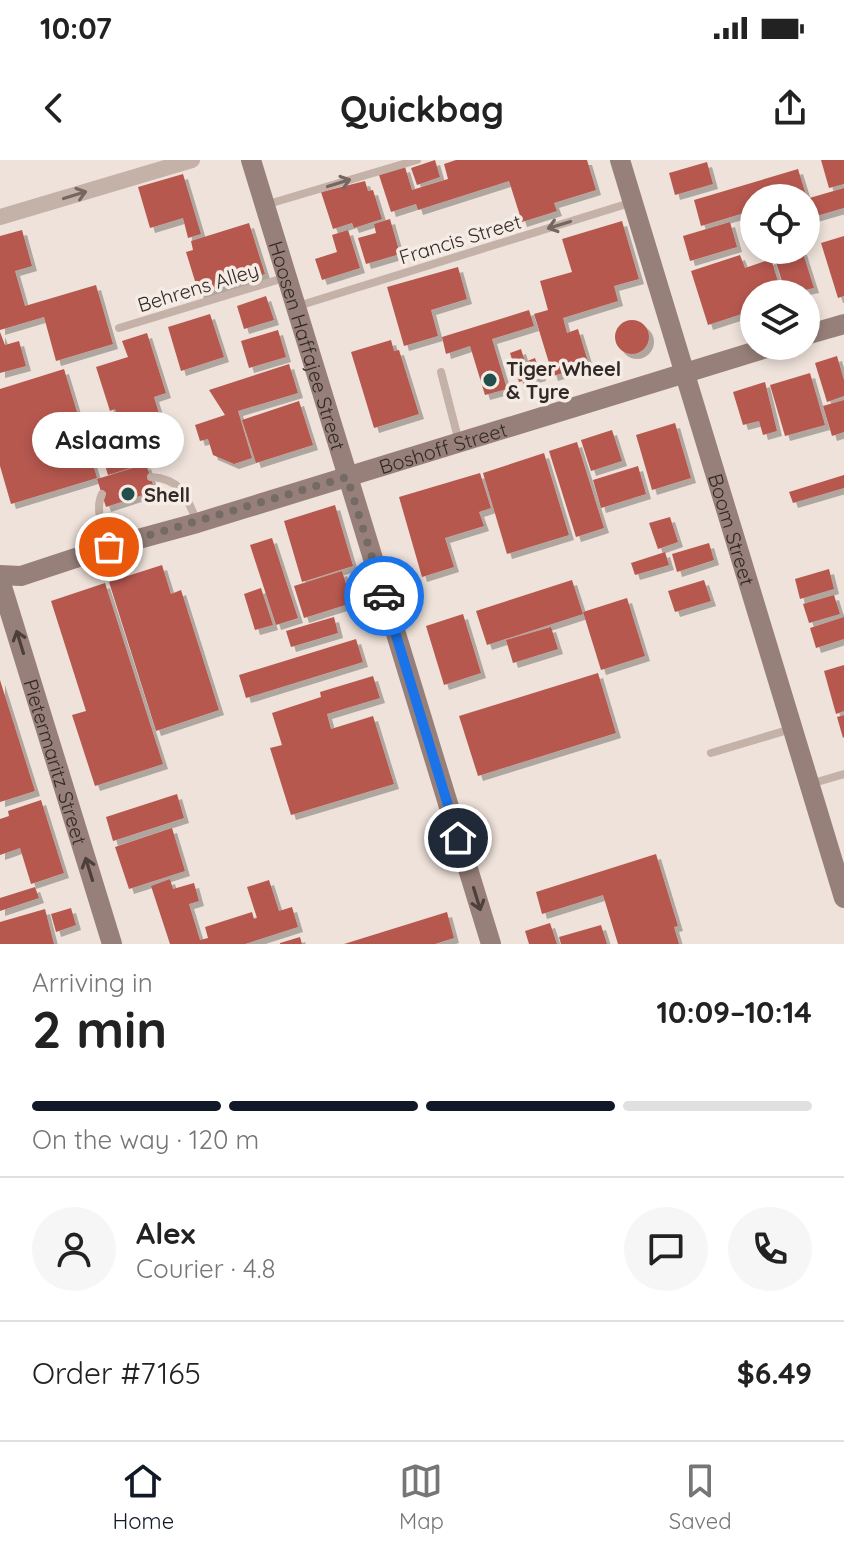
<!DOCTYPE html>
<meta charset="utf-8">
<style>
body{margin:0;font-family:Quicksand,sans-serif;background:#f6f6f6;color:#222;height:100vh;display:flex;flex-direction:column;font-size:30px;white-space:nowrap}
*{box-sizing:border-box;margin:0}
p{font-size:26px;color:#767676}
.icon{flex:none;width:44px;height:44px;fill:none;stroke:currentColor;stroke-width:2;stroke-linecap:round;stroke-linejoin:round}
.map{position:relative;height:784px;overflow:hidden}
.side{display:flex;flex-direction:column;background:#fff;flex:1}
.side>*{flex:none}
.fabs{position:absolute;left:740px;top:24px;display:grid;gap:16px}
.fabs a{display:grid;place-items:center;width:80px;height:80px;border-radius:50%;background:#fff;box-shadow:0 4px 12px #0003;font-size:40px}
.pin{position:absolute;display:grid;place-items:center;width:68px;height:68px;color:#fff;margin:-34px;border:4px solid #fff;border-radius:50%;box-shadow:0 2px 8px #0007}
.courier{position:absolute;display:grid;place-items:center;width:80px;height:80px;margin:-40px;border:6px solid #1a73e8;border-radius:50%;background:#fff;color:#222;box-shadow:0 2px 10px #0007}
.bubble{position:absolute;height:56px;border-radius:28px;background:#fff;box-shadow:0 4px 12px #0003;font-size:26px;font-weight:700;line-height:56px;text-align:center}
.headline em{font-style:normal;font-weight:700}
.headline div{display:flex;flex-direction:column-reverse}
.headline{display:flex;align-items:center;justify-content:space-between;height:136px;padding:0 32px}
h1{font-size:52px;font-weight:700;line-height:60px}
.bar{display:grid;grid-template-columns:repeat(4,1fr);gap:12px 8px;align-content:center;height:96px;padding:0 32px}
.bar i{height:10px;border-radius:6px;background:#e0e0e0}
.bar .selected{background:#111827}
.bar p{grid-column:span 4}
.line{display:flex;align-items:center;gap:20px;padding:0 32px;border-top:2px solid #e0e0e0}
.line div{flex:1}
.round{display:grid;place-items:center;flex:none;width:84px;height:84px;border-radius:42px;background:#f6f6f6}
.status{display:flex;justify-content:space-between;align-items:center;height:56px;padding:0 40px;background:#fff;direction:ltr}
.status svg{height:22px;fill:currentColor}
header{display:flex;justify-content:space-between;align-items:center;height:104px;padding:0 32px;background:#fff;font-size:36px;font-weight:700}
.tab-bar{display:flex;justify-content:space-around;align-items:center;height:112px;border-top:2px solid #e0e0e0;background:#fff;font-size:22px;color:#767676}
.tab-bar a{display:grid;justify-items:center;gap:4px}
.tab-bar .selected{color:#111827}
.map>svg:first-child{display:block}
.building{fill:#b7584f;filter:url(#shadow)}
.lines{fill:none;stroke-linecap:round;stroke-linejoin:round}
.lane{stroke:#c4b1a8;stroke-width:8}
.street{stroke:#c4b1a8;stroke-width:16}
.secondary{stroke:#98807a;stroke-width:20}
.oneway{stroke:#746661}
.oneway2{stroke:#4c3f3c}
.done{stroke:#746a66;stroke-width:8;stroke-dasharray:0 14.4}
.route{stroke:#1a73e8;stroke-width:10}
.poi-dot{fill:#224f4b;stroke:#f6ece6;stroke-width:3}
.labels{text-anchor:middle;dominant-baseline:central;stroke-width:7;stroke-linejoin:round;paint-order:stroke}
.street-label{font-size:20px;fill:#322927;stroke:#f6ece6}
.poi-label{font-size:20px;font-weight:bold;fill:#322927;stroke:#f6ece6;text-anchor:start}
</style>
<div class="status"><b>10:07</b><svg viewBox="0 0 49 12"><path d="M0 12V9h3v3zM5 12V6h3v6zM10 12V3h3v9zM15 12V0h3v12zM26 1h20v11H26zM47 4h2v5h-2z"/></svg></div>
<header><svg class="icon" aria-label="back" viewBox="0 0 24 24"><path d="M15 5l-7 7 7 7"/></svg>Quickbag<svg class="icon" aria-label="share" viewBox="0 0 24 24"><path d="M12 15V3M7 8l5-5 5 5M5 13v7h14v-7"/></svg></header>
<div class="map">
<svg width="844" height="784" viewBox="0 0 844 784">
<defs>
<filter id="shadow"><feDropShadow dx="5" dy="5" stdDeviation="0" flood-color="#0004"/></filter>
</defs>
<rect width="100%" height="100%" fill="#eee2da"/>
<g class="building">
<polygon points="435,0 440,17 417,25 411,8"/>
<polygon points="456,0 587,0 596,30 554,43 557,51 522,62 509,21 418,50 416,44 391,52 379,15 405,7 412,30 448,19 444,4"/>
<polygon points="821,0 844,0 844,24 829,28"/>
<polygon points="707,2 713,24 675,35 669,13"/>
<polygon points="798,9 806,35 794,38 754,38 754,50 701,66 694,40"/>
<polygon points="183,14 201,74 188,78 183,58 150,68 138,27"/>
<polygon points="365,21 368,31 373,30 382,59 354,68 352,63 333,69 321,32"/>
<polygon points="844,28 844,48 806,59 806,39"/>
<polygon points="390,59 400,94 366,104 358,78 376,73 374,64"/>
<polygon points="622,61 639,119 614,126 618,141 563,158 567,173 578,169 589,205 553,216 534,154 548,150 540,121 572,112 562,79"/>
<polygon points="730,62 737,87 690,101 683,76"/>
<polygon points="249,63 265,114 199,134 186,92 193,90 191,81"/>
<polygon points="22,70 32,106 15,111 25,146 96,125 113,184 56,201 44,157 0,170 0,76"/>
<polygon points="348,70 360,108 322,120 315,99 337,92 332,75"/>
<polygon points="844,76 844,136 838,138 821,83"/>
<polygon points="772,90 802,90 814,128 786,134"/>
<polygon points="740,95 745,108 771,99 782,134 754,134 754,150 708,165 691,111"/>
<polygon points="458,107 467,139 431,150 438,176 404,186 387,127"/>
<polygon points="266,136 274,160 244,169 237,146"/>
<polygon points="529,150 534,166 492,179 507,229 485,235 470,186 446,194 442,177"/>
<polygon points="210,154 224,197 181,211 168,167"/>
<circle cx="632" cy="177" r="17"/>
<polygon points="278,170 286,197 249,208 241,181"/>
<polygon points="0,172 5,185 19,181 26,206 0,213"/>
<polygon points="147,173 166,233 154,237 165,273 148,277 155,300 108,315 101,292 126,284 115,249 110,251 96,207 128,197 122,181"/>
<polygon points="391,180 394,191 399,190 419,254 374,268 351,192"/>
<polygon points="521,189 525,202 535,198 541,216 519,222 510,193"/>
<polygon points="837,196 844,220 844,236 827,242 815,203"/>
<polygon points="289,204 298,233 238,251 252,298 234,304 213,295 208,279 200,281 195,265 225,255 209,230"/>
<polygon points="64,209 97,318 11,344 0,306 0,229"/>
<polygon points="810,213 825,265 785,276 770,225"/>
<polygon points="765,222 777,271 763,275 759,261 743,265 733,232"/>
<polygon points="844,240 844,272 832,276 823,246"/>
<polygon points="299,241 313,285 256,303 242,260"/>
<polygon points="675,263 691,318 652,330 636,275"/>
<polygon points="612,270 622,301 591,311 581,280"/>
<polygon points="577,282 604,368 576,377 549,291"/>
<polygon points="544,293 569,375 507,394 483,313"/>
<polygon points="146,304 155,331 106,347 97,319"/>
<polygon points="638,306 646,334 601,348 593,320"/>
<polygon points="480,313 491,348 479,352 484,366 445,378 454,407 422,417 399,337"/>
<polygon points="844,315 844,328 793,343 789,332"/>
<polygon points="335,345 353,406 302,422 284,361"/>
<polygon points="670,357 678,382 658,389 649,363"/>
<polygon points="272,378 298,458 276,465 250,385"/>
<polygon points="709,383 714,400 677,412 672,394"/>
<polygon points="665,392 669,405 635,415 631,403"/>
<polygon points="162,405 171,434 181,430 219,550 156,571 109,422"/>
<polygon points="829,409 834,429 800,439 795,419"/>
<polygon points="342,411 352,443 304,458 294,426"/>
<polygon points="572,420 583,454 487,485 476,451"/>
<polygon points="704,420 711,441 675,452 668,431"/>
<polygon points="105,423 163,604 95,626 72,555 86,551 51,441"/>
<polygon points="261,428 273,465 255,470 244,434"/>
<polygon points="834,435 840,454 809,463 803,444"/>
<polygon points="627,438 645,496 601,510 583,452"/>
<polygon points="463,454 481,513 444,525 426,466"/>
<polygon points="334,457 338,473 291,487 286,471"/>
<polygon points="844,457 844,479 816,488 810,468"/>
<polygon points="551,467 558,489 513,503 506,480"/>
<polygon points="356,479 363,502 246,538 239,515"/>
<polygon points="844,505 844,551 836,554 824,511"/>
<polygon points="598,513 616,573 478,616 459,556"/>
<polygon points="373,516 380,538 327,554 331,569 373,556 394,624 291,655 270,588 282,585 272,553 321,537 320,532"/>
<polygon points="0,520 35,631 0,642"/>
<polygon points="844,555 844,577 843,578 837,557"/>
<polygon points="177,634 184,658 113,681 106,657"/>
<polygon points="41,640 64,713 31,724 20,688 0,695 0,659 9,656 8,651"/>
<polygon points="172,668 185,711 129,729 115,687"/>
<polygon points="656,694 678,766 674,767 679,784 618,784 603,735 542,754 536,732"/>
<polygon points="170,719 173,729 194,723 199,741 189,744 200,780 208,778 205,767 252,752 254,759 257,758 247,727 269,720 279,751 292,747 298,767 245,784 170,784 151,726"/>
<polygon points="35,727 39,738 0,751 0,738"/>
<polygon points="71,748 76,765 56,772 51,754"/>
<polygon points="45,749 54,784 0,784 0,762"/>
<polygon points="447,752 454,778 435,784 344,784"/>
<polygon points="550,763 557,784 529,784 525,771"/>
<polygon points="601,765 607,784 561,784 559,777"/>
<polygon points="300,777 302,784 280,784 280,783"/>
</g>
<g class="lines">
<g class="lane">
<polyline points="265,45 417,0"/>
<polyline points="298,146 633,42"/>
<polyline points="119,168 287,117"/>
<polyline points="441,212 459,282"/>
<path d="M151 317C182 319 186 336 197 362"/>
<path d="M102 334C94 351 104 369 109 386"/>
<polyline points="711,593 791,569"/>
<polyline points="810,624 844,614"/>
</g>
<polyline class="street" points="0,57 192,0"/>
<g class="secondary">
<path id="s1" d="M251 0 491 784"/>
<path id="s2" d="M620 0 844 738"/>
<polyline points="806,175 844,164"/>
<path id="s3" d="M0 415 21 416 109 387 197 363 773 186"/>
<path id="s4" d="M0 420 112 784"/>
</g>
</g>
<defs><path id="oneway-shaft" d="M-6 0H5M1.5-3L5.5 0L1.5 3" fill="none" stroke-width="1.6" stroke-linecap="round" stroke-linejoin="round" transform="scale(2)"/></defs>
<g class="oneway">
<use href="#oneway-shaft" transform="translate(339 23) rotate(-17)"/>
<use href="#oneway-shaft" transform="translate(75 35) rotate(-17)"/>
<use href="#oneway-shaft" transform="translate(559 65) rotate(163)"/>
</g>
<g class="oneway2">
<use href="#oneway-shaft" transform="translate(20 482) rotate(-107)"/>
<use href="#oneway-shaft" transform="translate(89 709) rotate(-107)"/>
<use href="#oneway-shaft" transform="translate(477 739) rotate(73)"/>
</g>
<g class="lines">
<polyline class="done" points="109,387 347,317 384,436"/>
<polyline class="route" points="384,436 458,678"/>
</g>
<g class="poi-dot">
<circle cx="490" cy="220" r="8"/>
<circle cx="128" cy="334" r="8"/>
</g>
<g class="labels">
<g class="street-label">
<text transform="translate(460 79) rotate(-17)">Francis Street</text>
<text transform="translate(198 127) rotate(-17)">Behrens Alley</text>
<text stroke="none"><textPath href="#s1" startOffset="194">Hoosen Haffajee Street</textPath></text>
<text stroke="none"><textPath href="#s3" startOffset="462">Boshoff Street</textPath></text>
<text stroke="none"><textPath href="#s2" startOffset="386">Boom Street</textPath></text>
<text stroke="none"><textPath href="#s4" startOffset="190">Pietermaritz Street</textPath></text>
</g>
<g class="poi-label">
<text x="506" y="208">Tiger Wheel<tspan x="506" dy="23">&amp; Tyre</tspan></text>
<text x="144" y="334">Shell</text>
</g>
</g>
</svg>
<div class="fabs">
<a><svg class="icon" aria-label="locate" viewBox="0 0 24 24"><circle cx="12" cy="12" r="6"/><path d="M12 2v4M12 18v4M2 12h4M18 12h4"/></svg></a>
<a><svg class="icon" aria-label="layers" viewBox="0 0 24 24"><path d="M12 4l9 5-9 5-9-5zM3 14l9 5 9-5"/></svg></a>
</div>
<div class="pin" style="left:109px;top:387px;background:#ea580c"><svg class="icon" aria-label="bag" viewBox="0 0 24 24"><path d="M5 8h14l-1 12H6zM9 8a3 3 0 0 1 6 0"/></svg></div>
<div class="pin" style="left:458px;top:678px;background:#1f2937"><svg class="icon" aria-label="home" viewBox="0 0 24 24"><path d="M3 11l9-7 9 7M6 9v11h12V9"/></svg></div>
<div class="courier" style="left:384px;top:436px"><svg class="icon" aria-label="car" viewBox="0 0 24 24"><path d="M5 17H2v-5l4-1 3-4h7l3 4 3 1v5h-3M9 17h6M6 11h13"/><circle cx="7" cy="17" r="2"/><circle cx="17" cy="17" r="2"/></svg></div>
<div class="bubble" style="left:32px;top:252px;width:152px">Aslaams</div>
</div>
<section class="side">
<div class="headline"><div><h1>2 min</h1><p>Arriving in</p></div><em>10:09–10:14</em></div>
<div class="bar"><i class="selected"></i><i class="selected"></i><i class="selected"></i><i></i><p>On the way · 120 m</p></div>
<div class="line" style="height:144px"><a class="round"><svg class="icon" aria-label="person" viewBox="0 0 24 24"><circle cx="12" cy="8" r="4"/><path d="M4 21q1-7 8-7t8 7"/></svg></a><div><b>Alex</b><p>Courier · 4.8</p></div><a class="round"><svg class="icon" aria-label="chat" viewBox="0 0 24 24"><path d="M4 5h16v11H9l-5 4z"/></svg></a><a class="round"><svg class="icon" aria-label="phone" viewBox="0 0 24 24"><path d="M5 4h4l2 5-3 2q2 4 5 5l2-3 5 2v4C11 20 4 13 5 4z"/></svg></a></div>
<div class="line" style="height:104px"><div>Order #7165</div><b>$6.49</b></div>
</section>
<nav class="tab-bar">
<a class="selected"><svg class="icon" aria-label="home" viewBox="0 0 24 24"><path d="M3 11l9-7 9 7M6 9v11h12V9"/></svg>Home</a>
<a><svg class="icon" aria-label="map" viewBox="0 0 24 24"><path d="M3 6l6-2 6 2 6-2v14l-6 2-6-2-6 2zM9 4v14M15 6v14"/></svg>Map</a>
<a><svg class="icon" aria-label="saved" viewBox="0 0 24 24"><path d="M7 4h10v16l-5-4-5 4z"/></svg>Saved</a>
</nav>
